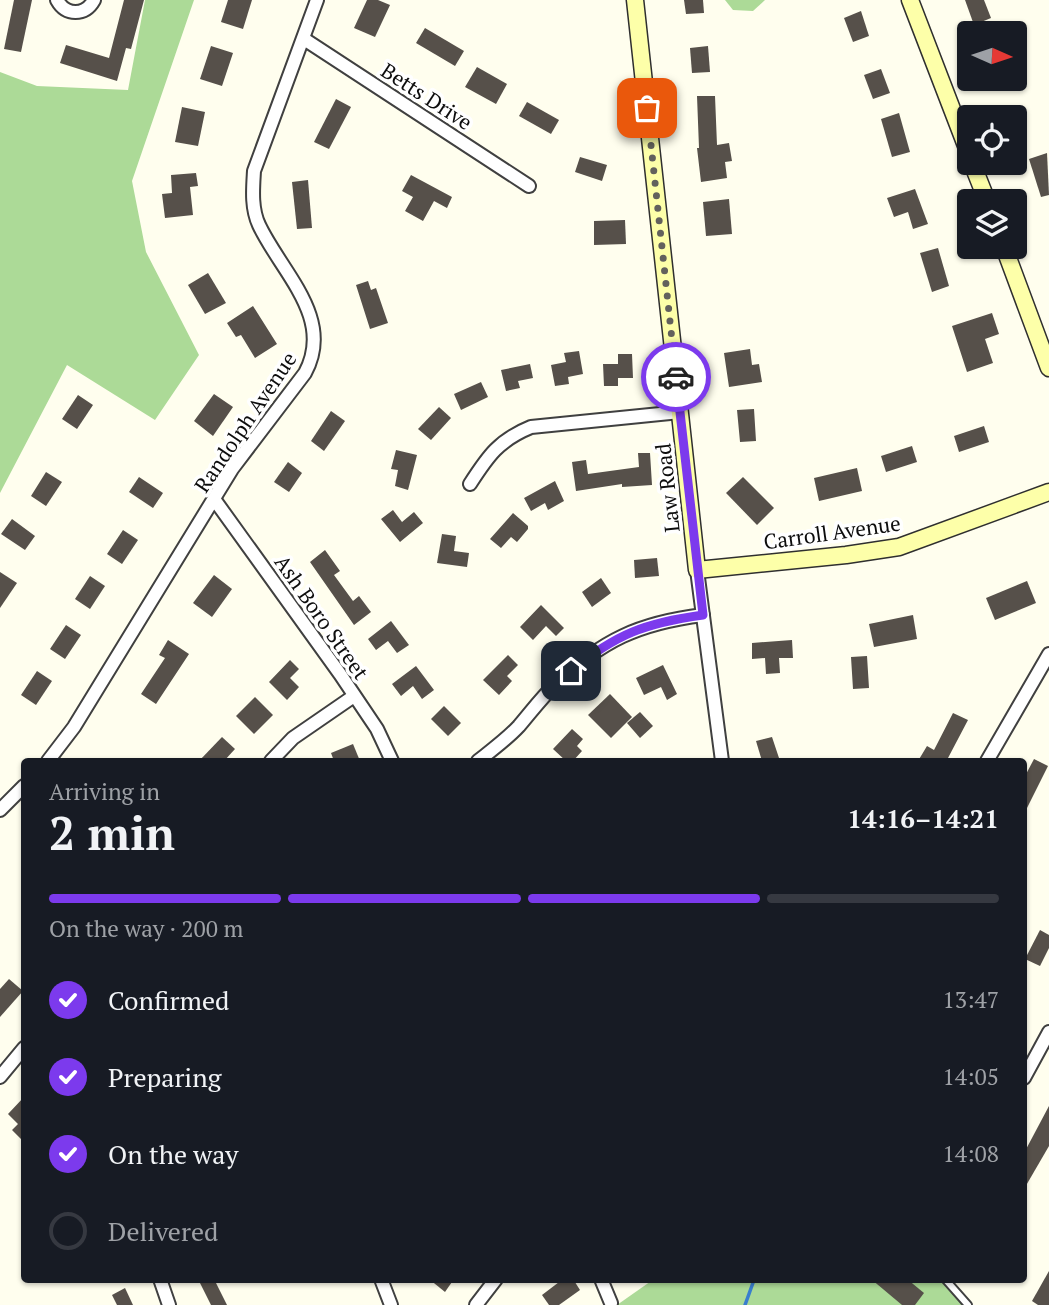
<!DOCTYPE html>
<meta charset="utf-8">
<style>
body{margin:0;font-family:"PT Serif",serif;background:#20242c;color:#f1f3f6;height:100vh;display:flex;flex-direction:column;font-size:26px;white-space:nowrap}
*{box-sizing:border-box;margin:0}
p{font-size:23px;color:#9ea1a6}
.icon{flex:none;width:38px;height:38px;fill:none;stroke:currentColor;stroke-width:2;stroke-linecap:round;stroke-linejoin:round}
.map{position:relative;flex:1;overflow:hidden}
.details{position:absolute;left:21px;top:758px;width:1006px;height:525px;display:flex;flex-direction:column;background:#171b24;border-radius:7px;box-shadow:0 2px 5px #0004}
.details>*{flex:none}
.needle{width:46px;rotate:93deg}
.fabs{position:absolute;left:957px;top:21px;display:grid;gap:14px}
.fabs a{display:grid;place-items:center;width:70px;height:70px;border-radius:7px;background:#171b24;box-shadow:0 2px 5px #0004;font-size:35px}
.pin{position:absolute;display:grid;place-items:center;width:60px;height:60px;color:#fff;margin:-30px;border-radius:14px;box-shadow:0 4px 10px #0006}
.courier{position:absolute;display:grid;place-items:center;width:70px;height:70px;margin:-35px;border:5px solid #7c3aed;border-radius:50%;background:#fff;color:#222;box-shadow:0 2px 9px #0007}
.summary em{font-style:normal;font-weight:700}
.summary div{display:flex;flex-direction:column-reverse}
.summary{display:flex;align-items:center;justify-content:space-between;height:119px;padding:0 28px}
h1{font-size:46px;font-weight:700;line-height:52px}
.bar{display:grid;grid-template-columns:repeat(4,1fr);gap:10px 7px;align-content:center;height:84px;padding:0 28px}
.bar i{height:9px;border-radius:5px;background:#363941}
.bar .selected{background:#7c3aed}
.bar p{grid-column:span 4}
ol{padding:0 28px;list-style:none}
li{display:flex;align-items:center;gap:21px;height:77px}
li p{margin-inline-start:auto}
li .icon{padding:7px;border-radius:50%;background:#7c3aed;color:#fff;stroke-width:4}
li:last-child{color:#9ea1a6}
li i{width:38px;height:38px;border:4px solid #363941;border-radius:50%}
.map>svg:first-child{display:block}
.forest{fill:#acda97}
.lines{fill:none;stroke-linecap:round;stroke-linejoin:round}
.stream{stroke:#397ece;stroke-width:3.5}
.building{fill:#56504a}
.lane-casing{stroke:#404040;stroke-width:10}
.street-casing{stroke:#404040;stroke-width:16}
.secondary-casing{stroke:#2f2f2f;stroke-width:19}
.lane{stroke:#fff;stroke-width:6}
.street{stroke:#fff;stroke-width:12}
.secondary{stroke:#fdffa9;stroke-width:16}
.done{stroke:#62615c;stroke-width:7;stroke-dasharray:0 12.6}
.route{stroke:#7c3aed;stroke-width:9}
.labels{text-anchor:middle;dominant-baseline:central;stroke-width:7;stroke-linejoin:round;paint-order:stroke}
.street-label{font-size:21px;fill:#0d0d0d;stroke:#fff}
</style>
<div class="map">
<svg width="1049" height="1305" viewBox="0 0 1049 1305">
<rect width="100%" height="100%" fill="#fffeee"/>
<g class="forest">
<polygon points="145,0 194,0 132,181 146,252 199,355 155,420 67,365 0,493 0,72 37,86 128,90"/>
<polygon points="725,0 765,0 753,11 733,10"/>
<polygon points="654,1279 945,1279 968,1305 617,1305"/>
</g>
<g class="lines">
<polyline class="stream" points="745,1305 754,1280"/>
</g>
<g class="building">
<polygon points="14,0 32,0 21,52 4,49"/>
<polygon points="124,0 144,0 131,49 126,48 117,81 60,63 66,45 109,58"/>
<polygon points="228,0 252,0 243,29 221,22"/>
<polygon points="367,0 378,0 390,5 375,37 354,28"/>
<polygon points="684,0 703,0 704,13 686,14"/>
<polygon points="965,0 984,0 991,18 974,25"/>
<polygon points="861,11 869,36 853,42 844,18"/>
<polygon points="425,28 464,51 455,66 416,43"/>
<polygon points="211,46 233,53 222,86 200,79"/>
<polygon points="708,46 710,72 692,73 690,48"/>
<polygon points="477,67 507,84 496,104 465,87"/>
<polygon points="881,69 890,93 873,99 864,75"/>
<polygon points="697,96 715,96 717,145 729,143 732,161 725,162 727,178 701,182 697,148 699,148"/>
<polygon points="336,99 351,107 329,149 314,142"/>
<polygon points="527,102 559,120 551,134 519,116"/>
<polygon points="182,107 205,112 198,146 175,142"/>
<polygon points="899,113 910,152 892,157 881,119"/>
<polygon points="1047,153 1049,195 1041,197 1029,159"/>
<polygon points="580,157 607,165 602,181 575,172"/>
<polygon points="196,173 198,186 190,187 193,215 165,218 162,194 172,193 171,175"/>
<polygon points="411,175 452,197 447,208 434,201 423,221 405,211 413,197 402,191"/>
<polygon points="308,180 312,228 297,229 292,182"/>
<polygon points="915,189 928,224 913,229 908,212 894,217 887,198"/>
<polygon points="729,199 732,234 706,236 703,202"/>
<polygon points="625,220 626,244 594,245 594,221"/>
<polygon points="938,248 949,286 932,292 920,253"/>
<polygon points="208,273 226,303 205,314 188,285"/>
<polygon points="368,281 371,290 376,288 388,323 370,329 356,285"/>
<polygon points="253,306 277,344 255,358 241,335 236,337 227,323"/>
<polygon points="992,313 999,334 985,339 993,363 967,372 952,326"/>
<polygon points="750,349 752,365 759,364 762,382 729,387 724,353"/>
<polygon points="579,351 583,374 568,377 569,384 555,386 551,365 566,362 564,353"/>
<polygon points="618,354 632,354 633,378 618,378 618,386 604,386 603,364 618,364"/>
<polygon points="530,364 533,378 518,381 520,388 506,391 501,370"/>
<polygon points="481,382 488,397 461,410 454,394"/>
<polygon points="214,394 233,407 213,436 194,421"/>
<polygon points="78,395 93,405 77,429 62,419"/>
<polygon points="439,407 451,418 431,440 418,429"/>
<polygon points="754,409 756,441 740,442 737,410"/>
<polygon points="331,411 345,421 324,451 311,441"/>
<polygon points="984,426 989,442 959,452 954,436"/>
<polygon points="912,446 917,462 886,472 881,456"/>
<polygon points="396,450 417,455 408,490 395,486 398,470 391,469"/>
<polygon points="638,453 650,453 652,485 622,487 622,484 576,491 572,462 586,460 588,474 639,467"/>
<polygon points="288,462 302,473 289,492 274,482"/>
<polygon points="857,468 862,491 819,501 814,478"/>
<polygon points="46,472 62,482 46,506 31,496"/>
<polygon points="139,477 163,493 153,508 129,492"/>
<polygon points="743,477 774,508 757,525 726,493"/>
<polygon points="555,481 564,501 548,510 545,503 531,511 524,498"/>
<polygon points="393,510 402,522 414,512 423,523 400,542 381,519"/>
<polygon points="513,513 528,526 528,529 517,542 511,537 501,548 490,539"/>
<polygon points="12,519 35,536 25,550 1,534"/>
<polygon points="123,530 138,540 122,564 107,554"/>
<polygon points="442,534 456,536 454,551 469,553 467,567 437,563"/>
<polygon points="325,550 340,571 334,575 353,601 359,596 371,612 354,625 310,562"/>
<polygon points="657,558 659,576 635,578 634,560"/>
<polygon points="0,572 17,583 0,608"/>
<polygon points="214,575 232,589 212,617 193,603"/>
<polygon points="90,576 105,586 90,609 75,599"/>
<polygon points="601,578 611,593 592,607 582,592"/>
<polygon points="1027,581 1036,603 995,620 986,598"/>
<polygon points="541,605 564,628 556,636 546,626 533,640 520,627"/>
<polygon points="913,615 917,639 874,647 869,624"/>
<polygon points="391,621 409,645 397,653 388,641 376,650 368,639"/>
<polygon points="66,625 81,635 65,659 50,649"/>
<polygon points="168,640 189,654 156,704 141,694 165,658 159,655"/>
<polygon points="792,640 793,658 779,658 780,673 766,674 765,658 752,659 752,643"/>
<polygon points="508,655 518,665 507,676 512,681 499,695 483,680"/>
<polygon points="867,656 869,688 853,689 851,657"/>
<polygon points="290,660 299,669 290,678 299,687 287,700 269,682"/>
<polygon points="663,665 677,694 667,700 661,687 644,695 636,678"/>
<polygon points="416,666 434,690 422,699 413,686 401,696 392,684"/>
<polygon points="37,671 52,681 36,705 21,695"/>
<polygon points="610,694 632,717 611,738 588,715"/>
<polygon points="255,697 273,715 254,734 236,716"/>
<polygon points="444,706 461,723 448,736 431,719"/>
<polygon points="640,712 653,726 640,738 627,723"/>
<polygon points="953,713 968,720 948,758 953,761 918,761 927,746 934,750"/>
<polygon points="572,729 583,739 577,746 582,751 573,761 566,761 553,749"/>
<polygon points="222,737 235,749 224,761 199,761"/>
<polygon points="772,737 780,761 762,761 756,741"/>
<polygon points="353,744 360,761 334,761 331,753"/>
<polygon points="1034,759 1048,766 1024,814 1024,778"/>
<polygon points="1040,930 1049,935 1049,948 1040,966 1025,959"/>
<polygon points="9,979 23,991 0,1017 0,989"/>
<polygon points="24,1097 24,1142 12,1130 18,1124 8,1114"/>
<polygon points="1049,1106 1049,1146 1024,1189 1024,1153"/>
<polygon points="1049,1271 1049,1305 1038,1305 1032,1301"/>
<polygon points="198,1279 214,1279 227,1305 211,1305"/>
<polygon points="429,1279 454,1279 445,1292"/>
<polygon points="563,1279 573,1279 580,1290 559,1305 549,1305 542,1295"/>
<polygon points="871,1279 907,1279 924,1293 915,1305 902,1305"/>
<polygon points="125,1288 133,1305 117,1305 112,1295"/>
</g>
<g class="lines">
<g class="lane-casing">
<polyline id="lane" points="945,1279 968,1305"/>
</g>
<g class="street-casing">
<g id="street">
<path d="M57 0C66 16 85 16 94 0"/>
<polyline points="304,39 529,186"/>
<path d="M470 484C488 456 499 440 531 427L680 412"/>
<polyline points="214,499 340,674 377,729 392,761"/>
<polyline points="697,570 722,761"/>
<path d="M48 761 74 727 232 469 305 373C335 318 281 272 259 225 251 208 253 188 254 171L317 0"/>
<polyline points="271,761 293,738 354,696"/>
<path d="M478 761C492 750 507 739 519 726 531 712 542 697 555 685 602 640 639 623 703 615"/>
<polyline points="987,761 1049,654"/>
<polyline points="0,810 24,786"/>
<polyline points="0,1077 24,1048"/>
<polyline points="1024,1078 1049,1032"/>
<polyline points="160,1279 169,1305"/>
<polyline points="381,1279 391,1305"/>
<polyline points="601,1279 611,1303"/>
<polyline points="476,1305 496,1279"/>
</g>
</g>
<g class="secondary-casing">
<g id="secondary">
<polyline points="635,0 697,570 846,555 899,547 1049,492"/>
<polyline points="910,0 970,156"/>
<polyline points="972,163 987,201"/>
<polyline points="1004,247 1049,368"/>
</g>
</g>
<use href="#lane" class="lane"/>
<use href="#street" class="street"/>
<use href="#secondary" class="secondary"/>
</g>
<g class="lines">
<polyline class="done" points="647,108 676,377"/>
<path class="route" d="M571 671C616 634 645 623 703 615L676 377"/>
</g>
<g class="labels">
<g class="street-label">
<text transform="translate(427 96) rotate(33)">Betts Drive</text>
<text transform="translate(245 422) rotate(-56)">Randolph Avenue</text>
<text transform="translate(667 488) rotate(-96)">Law Road</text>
<text transform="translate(832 532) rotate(-8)">Carroll Avenue</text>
<text transform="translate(322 617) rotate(55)">Ash Boro Street</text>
</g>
</g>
</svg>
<div class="fabs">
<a><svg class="needle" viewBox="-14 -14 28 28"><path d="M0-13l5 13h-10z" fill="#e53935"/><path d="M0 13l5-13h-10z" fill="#9ea1a6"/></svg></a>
<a><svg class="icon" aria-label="locate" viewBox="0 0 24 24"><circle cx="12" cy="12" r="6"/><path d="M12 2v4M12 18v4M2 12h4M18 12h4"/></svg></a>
<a><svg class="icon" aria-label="layers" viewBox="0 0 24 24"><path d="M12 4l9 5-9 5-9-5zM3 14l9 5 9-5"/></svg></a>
</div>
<div class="pin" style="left:647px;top:108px;background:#ea580c"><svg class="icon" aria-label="bag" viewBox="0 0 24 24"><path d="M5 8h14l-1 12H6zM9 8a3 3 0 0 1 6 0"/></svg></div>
<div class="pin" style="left:571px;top:671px;background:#1f2937"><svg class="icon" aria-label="home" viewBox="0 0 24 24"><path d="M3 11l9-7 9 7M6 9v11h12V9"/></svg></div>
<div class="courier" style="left:676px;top:377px"><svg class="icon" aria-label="car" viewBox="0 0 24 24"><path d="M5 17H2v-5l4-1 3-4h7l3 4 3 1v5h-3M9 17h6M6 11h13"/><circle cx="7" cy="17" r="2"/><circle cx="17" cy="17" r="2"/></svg></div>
<section class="details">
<div class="summary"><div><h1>2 min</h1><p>Arriving in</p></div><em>14:16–14:21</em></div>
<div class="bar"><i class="selected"></i><i class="selected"></i><i class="selected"></i><i></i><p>On the way · 200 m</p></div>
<ol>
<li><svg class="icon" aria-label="check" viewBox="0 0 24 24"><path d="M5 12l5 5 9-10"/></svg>Confirmed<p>13:47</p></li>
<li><svg class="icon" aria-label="check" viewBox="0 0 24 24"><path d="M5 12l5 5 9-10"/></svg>Preparing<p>14:05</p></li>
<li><svg class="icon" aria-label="check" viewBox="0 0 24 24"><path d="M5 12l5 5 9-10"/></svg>On the way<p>14:08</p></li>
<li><i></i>Delivered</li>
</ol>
</section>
</div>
